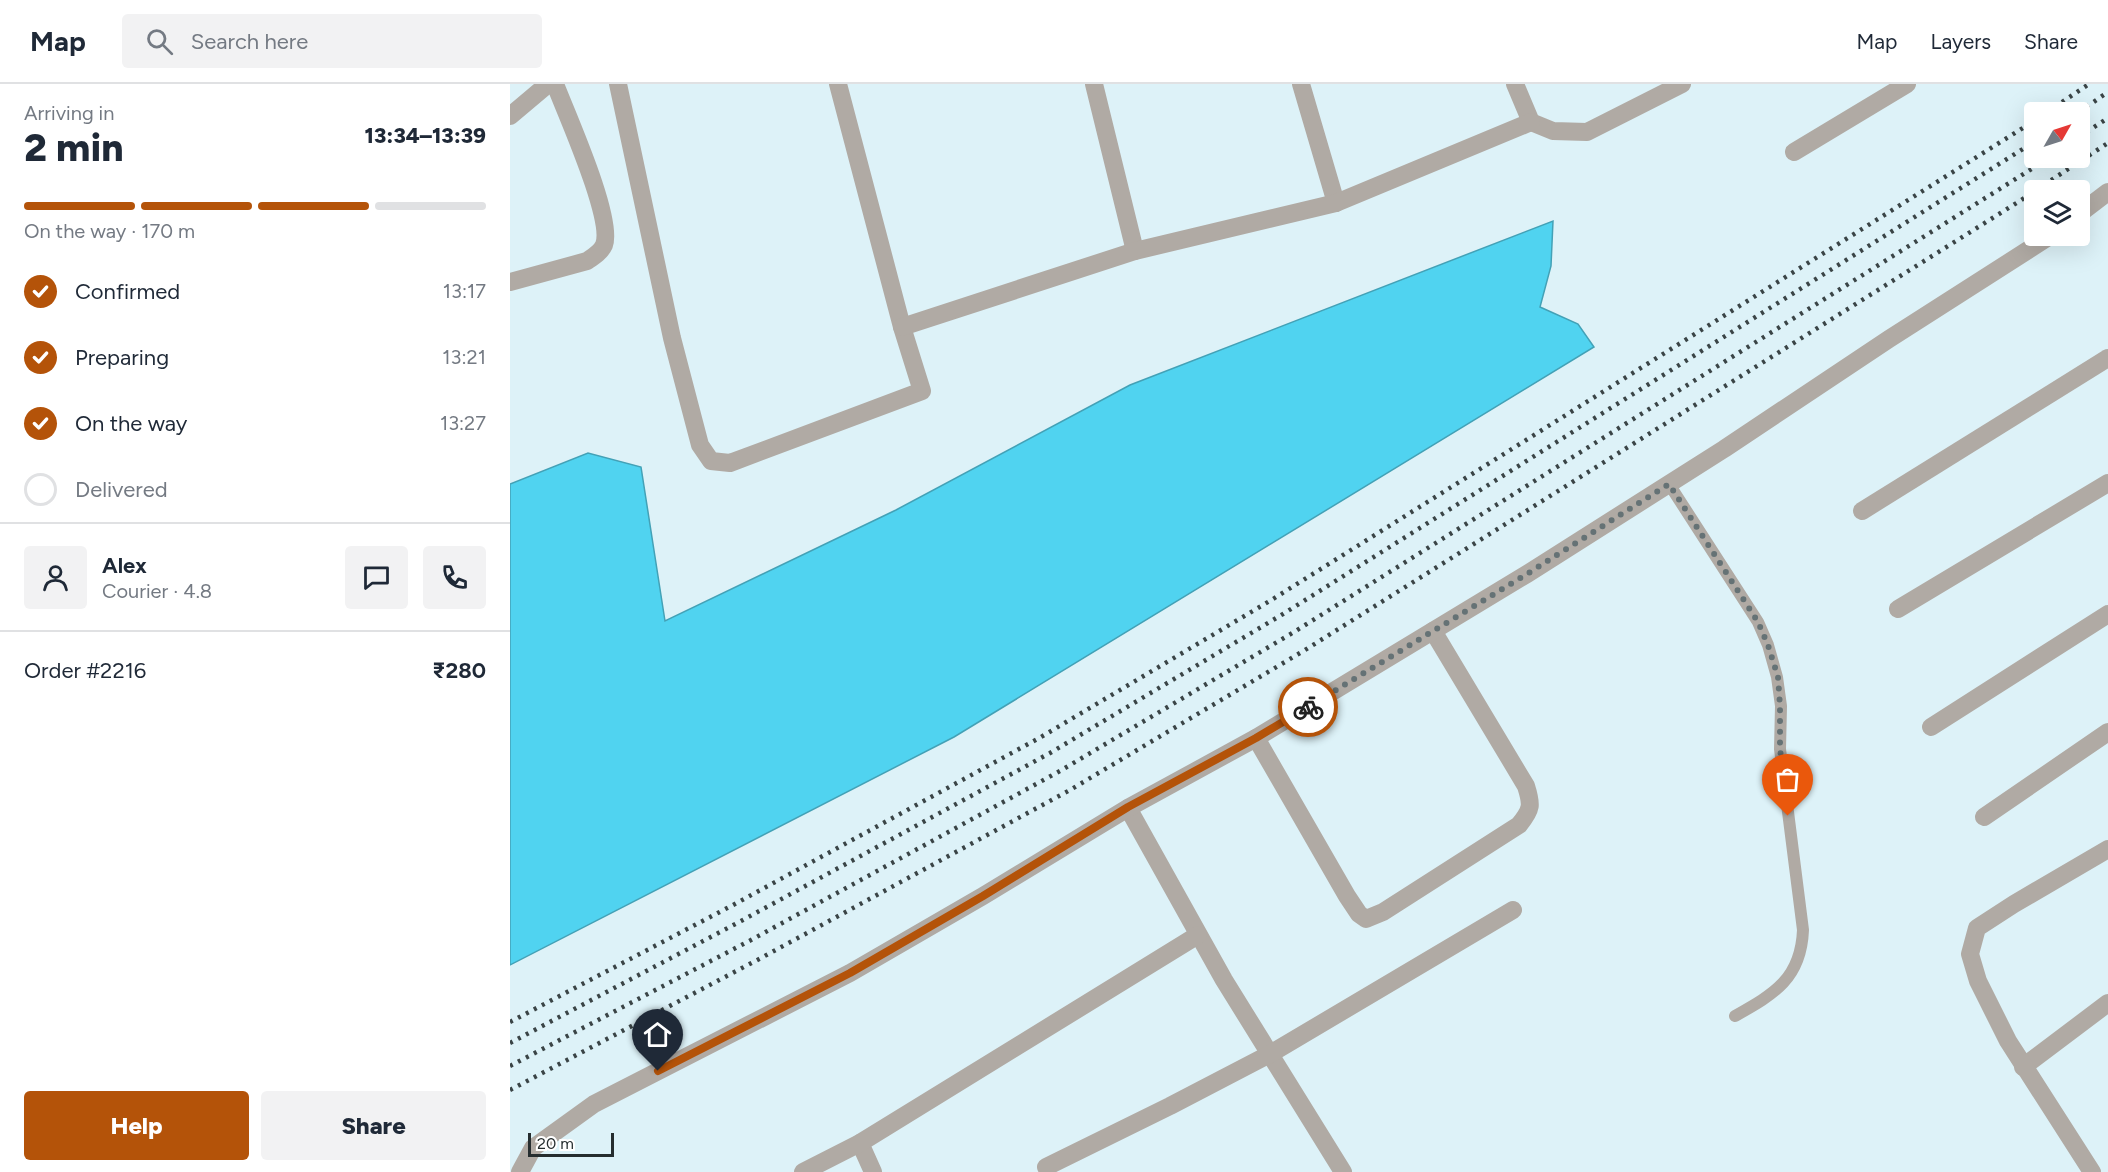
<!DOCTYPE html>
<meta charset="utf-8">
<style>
body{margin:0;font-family:Figtree,sans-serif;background:#f2f2f3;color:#1f2937;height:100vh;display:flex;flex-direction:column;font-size:22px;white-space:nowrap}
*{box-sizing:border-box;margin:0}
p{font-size:20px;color:#747a83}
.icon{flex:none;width:33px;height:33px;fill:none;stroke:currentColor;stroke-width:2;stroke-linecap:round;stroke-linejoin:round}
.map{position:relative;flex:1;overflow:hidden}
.drawer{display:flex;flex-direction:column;background:#fff;width:510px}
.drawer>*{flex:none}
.needle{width:39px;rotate:51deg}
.fabs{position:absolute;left:1514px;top:18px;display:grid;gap:12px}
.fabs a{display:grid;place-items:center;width:66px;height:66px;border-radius:6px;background:#fff;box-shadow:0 6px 24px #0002;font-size:30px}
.scale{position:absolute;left:18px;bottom:15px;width:86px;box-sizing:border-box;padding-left:6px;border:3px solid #252d2f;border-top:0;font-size:16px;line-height:21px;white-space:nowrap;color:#252d2f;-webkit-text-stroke:4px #fff;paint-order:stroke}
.pin{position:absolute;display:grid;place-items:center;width:51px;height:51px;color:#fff;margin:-62px -26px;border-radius:50% 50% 50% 0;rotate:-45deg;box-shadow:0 0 6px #0007}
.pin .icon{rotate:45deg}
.courier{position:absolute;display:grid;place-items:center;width:60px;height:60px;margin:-30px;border:4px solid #b45309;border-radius:50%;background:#fff;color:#222;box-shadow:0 2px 8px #0007}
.overview em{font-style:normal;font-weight:800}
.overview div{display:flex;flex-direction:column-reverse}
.overview{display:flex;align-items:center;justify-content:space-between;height:102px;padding:0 24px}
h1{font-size:39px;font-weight:800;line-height:45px}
.bar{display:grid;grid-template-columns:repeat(4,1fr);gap:9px 6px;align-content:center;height:72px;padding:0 24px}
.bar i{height:8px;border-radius:4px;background:#e0e1e3}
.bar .current{background:#b45309}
.bar p{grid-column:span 4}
.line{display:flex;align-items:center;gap:15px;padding:0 24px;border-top:2px solid #e0e1e3}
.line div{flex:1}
.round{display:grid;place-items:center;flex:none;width:63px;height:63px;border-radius:6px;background:#f2f2f3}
ol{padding:0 24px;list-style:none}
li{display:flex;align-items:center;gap:18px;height:66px}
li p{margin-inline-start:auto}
li .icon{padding:6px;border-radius:50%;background:#b45309;color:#fff;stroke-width:4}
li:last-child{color:#747a83}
li i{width:33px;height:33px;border:3px solid #e0e1e3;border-radius:50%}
.action{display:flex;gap:12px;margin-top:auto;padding:12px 24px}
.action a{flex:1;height:69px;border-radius:6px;background:#b45309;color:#fff;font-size:24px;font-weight:800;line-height:69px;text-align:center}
.action a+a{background:#f2f2f3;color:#1f2937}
header{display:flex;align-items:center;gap:36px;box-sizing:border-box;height:84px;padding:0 30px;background:#fff;border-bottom:2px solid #e0e1e3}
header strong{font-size:28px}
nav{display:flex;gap:33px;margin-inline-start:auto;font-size:21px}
.search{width:420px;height:54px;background:#f2f2f3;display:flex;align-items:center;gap:15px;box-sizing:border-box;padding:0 21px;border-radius:6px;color:#747a83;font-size:22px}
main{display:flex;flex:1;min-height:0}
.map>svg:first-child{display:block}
.water{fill:#50d3f0;stroke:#43a1b6;stroke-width:1.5}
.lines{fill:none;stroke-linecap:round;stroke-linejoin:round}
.service{stroke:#b0aaa4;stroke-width:12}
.minor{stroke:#b0aaa4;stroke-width:18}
.rail{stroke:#3a4446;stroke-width:4.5;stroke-dasharray:3 6;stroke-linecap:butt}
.done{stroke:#657275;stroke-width:6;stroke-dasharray:0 10.8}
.route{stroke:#b45309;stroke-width:8}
</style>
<header>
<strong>Map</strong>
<div class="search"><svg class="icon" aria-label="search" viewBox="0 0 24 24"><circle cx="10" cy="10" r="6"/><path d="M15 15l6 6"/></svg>Search here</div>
<nav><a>Map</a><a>Layers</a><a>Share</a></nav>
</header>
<main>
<section class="drawer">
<div class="overview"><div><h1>2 min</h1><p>Arriving in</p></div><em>13:34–13:39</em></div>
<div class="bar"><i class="current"></i><i class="current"></i><i class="current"></i><i></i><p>On the way · 170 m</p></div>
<ol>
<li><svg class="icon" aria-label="check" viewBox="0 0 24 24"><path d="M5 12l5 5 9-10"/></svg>Confirmed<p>13:17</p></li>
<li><svg class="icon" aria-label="check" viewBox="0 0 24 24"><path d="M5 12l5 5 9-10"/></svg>Preparing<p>13:21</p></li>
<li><svg class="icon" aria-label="check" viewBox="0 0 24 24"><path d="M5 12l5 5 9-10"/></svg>On the way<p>13:27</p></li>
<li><i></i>Delivered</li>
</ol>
<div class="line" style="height:108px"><a class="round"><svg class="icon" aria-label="person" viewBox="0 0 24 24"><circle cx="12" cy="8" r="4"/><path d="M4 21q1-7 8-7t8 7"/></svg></a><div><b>Alex</b><p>Courier · 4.8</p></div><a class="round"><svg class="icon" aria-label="chat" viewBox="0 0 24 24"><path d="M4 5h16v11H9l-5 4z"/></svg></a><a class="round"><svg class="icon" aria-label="phone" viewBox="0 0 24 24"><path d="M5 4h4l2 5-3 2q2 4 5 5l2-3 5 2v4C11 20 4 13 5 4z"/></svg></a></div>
<div class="line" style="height:78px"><div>Order #2216</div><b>₹280</b></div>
<div class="action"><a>Help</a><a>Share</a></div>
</section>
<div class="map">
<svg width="1598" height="1088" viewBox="0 0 1598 1088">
<rect width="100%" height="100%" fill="#ddf2f8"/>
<polygon class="water" points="1043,137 1041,182 1030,223 1068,240 1084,263 444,653 0,881 0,400 78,369 131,383 155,537 386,426 620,301"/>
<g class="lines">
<path class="service" d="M1159 400 1248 538 1258 561 1267 593 1271 622 1270 665 1293 846C1291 895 1264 910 1225 932"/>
<g class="minor">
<polyline points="108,0 162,254 190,361 201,377 220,379 412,307 392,243 328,0"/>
<polyline points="584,0 625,167"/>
<polyline points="791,0 826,119"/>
<polyline points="1005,0 1021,38 1043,47 1077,48 1172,0"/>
<polyline points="0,32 38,0"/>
<polyline points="1284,68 1397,0"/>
<polyline points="1569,130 1598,108"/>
<path d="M0 198 77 177C83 173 91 168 94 161 104 135 56 29 45 0"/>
<polyline points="392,243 625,167 826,119 1021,38"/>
<polyline points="1352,427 1598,274"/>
<polyline points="1388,525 1598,399"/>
<polyline points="1421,643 1598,530"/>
<path d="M746 654 837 812 849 830 856 835 873 828 1009 741C1022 725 1022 721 1016 702L923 547"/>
<polyline points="618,724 714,896 833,1088"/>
<polyline points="1474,733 1598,648"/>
<polyline points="1513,983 1598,919"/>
<polyline points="350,1059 363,1088"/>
<polyline points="536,1083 660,1022 760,970 1003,826"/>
<polyline points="10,1088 23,1064 84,1020 340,889 473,812 618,724 746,654 1017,490 1214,365 1379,255 1540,152"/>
<polyline points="293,1088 350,1059 688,851"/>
<polyline points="1582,1088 1498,957 1468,897 1460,870 1467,844 1504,820 1598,765"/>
</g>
<g class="rail">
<polyline points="1537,28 1579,0"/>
<polyline points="1569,28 1598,8"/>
<polyline points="1569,53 1598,34"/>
<polyline points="1526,106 1598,59"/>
<polyline points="0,938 223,821 531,653 763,515 1524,37"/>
<polyline points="0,959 231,837 540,669 773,530 1524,58"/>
<polyline points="0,982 241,856 550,687 784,548 1539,74"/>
<polyline points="0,1006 251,874 560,706 795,566 1524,108"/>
</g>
</g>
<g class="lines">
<polyline class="done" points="798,623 1017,490 1159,400 1248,538 1258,561 1268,593 1270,622 1270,665 1278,732"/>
<polyline class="route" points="148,987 340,889 473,812 618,723 746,654 798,623"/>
</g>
</svg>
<div class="fabs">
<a><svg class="needle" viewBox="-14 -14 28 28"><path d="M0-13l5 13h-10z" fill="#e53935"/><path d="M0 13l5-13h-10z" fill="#747a83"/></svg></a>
<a><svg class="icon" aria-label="layers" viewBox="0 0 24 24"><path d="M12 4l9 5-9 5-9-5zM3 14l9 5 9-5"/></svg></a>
</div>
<div class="scale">20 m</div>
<div class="pin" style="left:1278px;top:732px;background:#ea580c"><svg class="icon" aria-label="bag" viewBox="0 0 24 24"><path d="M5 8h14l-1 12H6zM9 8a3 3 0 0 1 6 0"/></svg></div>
<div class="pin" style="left:148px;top:987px;background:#1f2937"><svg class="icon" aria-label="home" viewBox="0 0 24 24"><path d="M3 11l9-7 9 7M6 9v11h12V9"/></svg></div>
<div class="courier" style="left:798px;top:623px"><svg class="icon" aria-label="bike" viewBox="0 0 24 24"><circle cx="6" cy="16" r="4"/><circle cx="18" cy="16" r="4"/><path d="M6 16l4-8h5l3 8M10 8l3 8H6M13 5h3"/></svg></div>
</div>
</main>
